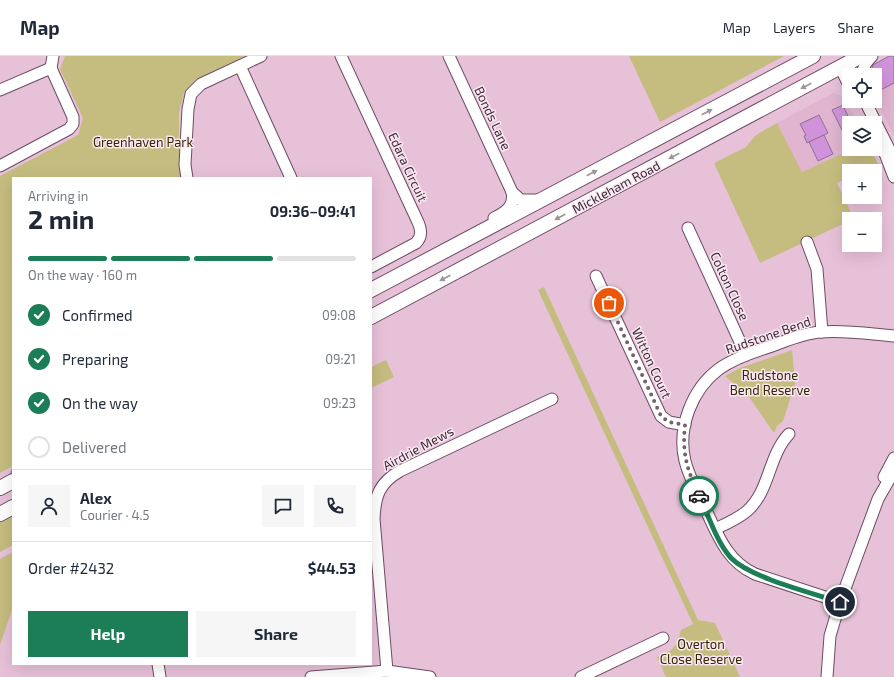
<!DOCTYPE html>
<meta charset="utf-8">
<style>
body{margin:0;font-family:"Exo 2",sans-serif;background:#f6f6f7;color:#1f2937;height:100vh;display:flex;flex-direction:column;font-size:15px;white-space:nowrap}
*{box-sizing:border-box;margin:0}
p{font-size:13px;color:#747a83}
.icon{flex:none;width:22px;height:22px;fill:none;stroke:currentColor;stroke-width:2;stroke-linecap:round;stroke-linejoin:round}
.map{position:relative;flex:1;overflow:hidden}
.side{position:absolute;left:12px;top:121px;width:360px;height:488px;display:flex;flex-direction:column;background:#fff;border-radius:0px;box-shadow:0 4px 16px #0002}
.side>*{flex:none}
.tools{position:absolute;left:842px;top:12px;display:grid;gap:8px}
.tools a{display:grid;place-items:center;width:40px;height:40px;border-radius:0px;background:#fff;box-shadow:0 4px 16px #0002;font-size:20px}
.pin{position:absolute;display:grid;place-items:center;width:34px;height:34px;color:#fff;margin:-17px;border:2px solid #fff;border-radius:50%;box-shadow:0 1px 4px #0007}
.courier{position:absolute;display:grid;place-items:center;width:40px;height:40px;margin:-20px;border:3px solid #1c7e57;border-radius:50%;background:#fff;color:#222;box-shadow:0 1px 5px #0007}
.overview em{font-style:normal;font-weight:700}
.overview div{display:flex;flex-direction:column-reverse}
.overview{display:flex;align-items:center;justify-content:space-between;height:68px;padding:0 16px}
h1{font-size:26px;font-weight:700;line-height:30px}
.bar{display:grid;grid-template-columns:repeat(4,1fr);gap:6px 4px;align-content:center;height:48px;padding:0 16px}
.bar i{height:5px;border-radius:3px;background:#e0e1e3}
.bar .active{background:#1c7e57}
.bar p{grid-column:span 4}
.line{display:flex;align-items:center;gap:10px;padding:0 16px;border-top:1px solid #e0e1e3}
.line div{flex:1}
.round{display:grid;place-items:center;flex:none;width:42px;height:42px;border-radius:0px;background:#f6f6f7}
ol{padding:0 16px;list-style:none}
li{display:flex;align-items:center;gap:12px;height:44px}
li p{margin-inline-start:auto}
li .icon{padding:4px;border-radius:50%;background:#1c7e57;color:#fff;stroke-width:4}
li:last-child{color:#747a83}
li i{width:22px;height:22px;border:2px solid #e0e1e3;border-radius:50%}
.primary-button{display:flex;gap:8px;margin-top:auto;padding:8px 16px}
.primary-button a{flex:1;height:46px;border-radius:0px;background:#1c7e57;color:#fff;font-size:16px;font-weight:700;line-height:46px;text-align:center}
.primary-button a+a{background:#f6f6f7;color:#1f2937}
header{display:flex;align-items:center;gap:24px;box-sizing:border-box;height:56px;padding:0 20px;background:#fff;border-bottom:1px solid #e0e1e3}
header strong{font-size:19px}
nav{display:flex;gap:22px;margin-inline-start:auto;font-size:14px}
.map>svg:first-child{display:block}
.built{fill:#e1b4d0}
.green{fill:#c5bc7f}
.lines{fill:none;stroke-linecap:round;stroke-linejoin:round}
.stream{stroke:#8c8fe1;stroke-width:2.5}
.building{fill:#d093db;stroke:#8c7391}
.minor-casing{stroke:#6c4c61;stroke-width:13}
.major-casing{stroke:#6c4c61;stroke-width:16}
.minor{stroke:#fff;stroke-width:11}
.major{stroke:#fff;stroke-width:14}
.oneway{fill:#9c959a}
.done{stroke:#77606d;stroke-width:4;stroke-dasharray:0 7.2}
.route{stroke:#1c7e57;stroke-width:5}
.labels{text-anchor:middle;dominant-baseline:central;stroke-width:3;stroke-linejoin:round;paint-order:stroke}
.street-label{font-size:13px;fill:#3a2b34;stroke:#fce8f4}
.park-label{font-size:13px;fill:#302900;stroke:#fce8f4}
</style>
<header>
<strong>Map</strong>
<nav><a>Map</a><a>Layers</a><a>Share</a></nav>
</header>
<div class="map">
<svg width="894" height="621" viewBox="0 0 894 621">
<rect width="100%" height="100%" fill="#e7c1d8"/>
<g class="built">
<polygon points="889,0 894,0 894,79 875,43 875,19 870,19 873,9"/>
<polygon points="833,37 844,41 858,67 849,67 849,93 852,93 802,116 777,67"/>
</g>
<g class="green">
<polygon points="65,0 246,0 196,23 184,37 179,56 179,109 182,122 13,122 13,410 0,417 0,120 78,79 83,62 60,13"/>
<polygon points="629,0 784,0 660,66"/>
<polygon points="777,67 802,116 852,93 871,93 878,108 863,115 849,115 849,121 837,127 854,163 849,163 849,165 760,207 714,107 746,91 756,79"/>
<path d="M544 231 698 564 715 567 740 621H666L657 601C673 594 677 592 681 574L693 568 538 234Z"/>
<polygon points="792,294 795,328 783,365 777,370 774,377 749,341 725,320 740,312"/>
<polygon points="386,304 394,321 371,332 371,311"/>
<polygon points="13,459 13,489 0,496 0,466"/>
<polygon points="13,496 13,551 0,589 0,503"/>
</g>
<g class="lines">
<polyline class="stream" points="10,420 13,413"/>
</g>
<g class="building">
<polygon points="889,0 894,0 894,27 875,37 875,19 870,19 873,9"/>
<polygon points="843,49 851,67 849,67 849,75 844,78 832,54"/>
<polygon points="819,59 828,77 807,87 804,80 806,79 800,68"/>
<polygon points="824,79 833,98 818,105 809,86"/>
</g>
<g class="lines">
<g class="minor-casing">
<g id="minor">
<path d="M341 0 417 164C421 172 423 180 416 187L371 211"/>
<polyline points="449,0 512,136 521,144 538,144"/>
<polyline points="847,8 853,19"/>
<polyline points="240,10 291,122"/>
<polyline points="840,11 849,29"/>
<polyline points="861,19 866,7 872,0"/>
<polyline points="0,34 51,12 53,0"/>
<polyline points="865,45 894,103"/>
<polyline points="884,95 894,121"/>
<polyline points="0,110 69,73 73,68 73,61 51,12"/>
<polyline points="187,122 185,109 188,53 191,38 201,28 261,0"/>
<path d="M494 162C506 156 515 150 512 136"/>
<polyline points="688,172 746,299"/>
<polyline points="807,186 817,213 822,276"/>
<polyline points="596,220 661,360 669,366 685,369"/>
<polyline points="884,421 894,402"/>
<path d="M715 473C726 468 738 463 747 455 770 435 768 400 789 378"/>
<path d="M840 546 755 518C726 505 717 477 704 450 697 435 689 421 685 405 677 372 692 333 719 313 733 303 750 297 766 292 784 286 802 277 821 276 845 274 870 278 894 280"/>
<polyline points="158,608 160,621"/>
<path d="M387 615 374 463C375 440 379 427 400 415L552 343"/>
<polyline points="311,621 387,615 430,621"/>
<polyline points="581,621 663,582"/>
<polyline points="827,621 830,580 840,546 878,443 894,415"/>
</g>
</g>
<g class="major-casing">
<g id="major">
<polyline points="371,234 813,0"/>
<polyline points="371,261 861,0"/>
<polyline points="0,432 13,425"/>
<polyline points="0,458 13,451"/>
</g>
</g>
<use href="#minor" class="minor"/>
<use href="#major" class="major"/>
</g>
<defs><path id="oneway-solid" d="M-6-.8H1V-3.2L6.5 0L1 3.2V.8H-6Z"/></defs>
<g class="oneway">
<use href="#oneway-solid" transform="translate(806 30) rotate(152)"/>
<use href="#oneway-solid" transform="translate(707 56) rotate(-28)"/>
<use href="#oneway-solid" transform="translate(674 100) rotate(152)"/>
<use href="#oneway-solid" transform="translate(592 117) rotate(-28)"/>
<use href="#oneway-solid" transform="translate(560 161) rotate(152)"/>
<use href="#oneway-solid" transform="translate(445 222) rotate(152)"/>
</g>
<g class="lines">
<path class="done" d="M609 247 661 360 669 366 685 369C682 398 687 413 699 440"/>
<path class="route" d="M699 440C709 460 716 485 731 502 751 522 812 537 840 546"/>
</g>
<g class="labels">
<g class="street-label">
<text transform="translate(493 62) rotate(65)">Bonds Lane</text>
<text transform="translate(408 111) rotate(65)">Edara Circuit</text>
<text transform="translate(616 131) rotate(-28)">Mickleham Road</text>
<text transform="translate(730 230) rotate(65)">Colton Close</text>
<text transform="translate(768 279) rotate(-19)">Rudstone Bend</text>
<text transform="translate(652 307) rotate(65)">Witton Court</text>
<text transform="translate(418 392) rotate(-28)">Airdrie Mews</text>
</g>
<g class="park-label">
<text x="143" y="86">Greenhaven Park</text>
<text x="770" y="319">Rudstone<tspan x="770" dy="15">Bend Reserve</tspan></text>
<text x="701" y="588">Overton<tspan x="701" dy="15">Close Reserve</tspan></text>
</g>
</g>
</svg>
<div class="tools">
<a><svg class="icon" aria-label="locate" viewBox="0 0 24 24"><circle cx="12" cy="12" r="6"/><path d="M12 2v4M12 18v4M2 12h4M18 12h4"/></svg></a>
<a><svg class="icon" aria-label="layers" viewBox="0 0 24 24"><path d="M12 4l9 5-9 5-9-5zM3 14l9 5 9-5"/></svg></a>
<a>+</a>
<a>−</a>
</div>
<div class="pin" style="left:609px;top:247px;background:#ea580c"><svg class="icon" aria-label="bag" viewBox="0 0 24 24"><path d="M5 8h14l-1 12H6zM9 8a3 3 0 0 1 6 0"/></svg></div>
<div class="pin" style="left:840px;top:546px;background:#1f2937"><svg class="icon" aria-label="home" viewBox="0 0 24 24"><path d="M3 11l9-7 9 7M6 9v11h12V9"/></svg></div>
<div class="courier" style="left:699px;top:440px"><svg class="icon" aria-label="car" viewBox="0 0 24 24"><path d="M5 17H2v-5l4-1 3-4h7l3 4 3 1v5h-3M9 17h6M6 11h13"/><circle cx="7" cy="17" r="2"/><circle cx="17" cy="17" r="2"/></svg></div>
<section class="side">
<div class="overview"><div><h1>2 min</h1><p>Arriving in</p></div><em>09:36–09:41</em></div>
<div class="bar"><i class="active"></i><i class="active"></i><i class="active"></i><i></i><p>On the way · 160 m</p></div>
<ol>
<li><svg class="icon" aria-label="check" viewBox="0 0 24 24"><path d="M5 12l5 5 9-10"/></svg>Confirmed<p>09:08</p></li>
<li><svg class="icon" aria-label="check" viewBox="0 0 24 24"><path d="M5 12l5 5 9-10"/></svg>Preparing<p>09:21</p></li>
<li><svg class="icon" aria-label="check" viewBox="0 0 24 24"><path d="M5 12l5 5 9-10"/></svg>On the way<p>09:23</p></li>
<li><i></i>Delivered</li>
</ol>
<div class="line" style="height:72px"><a class="round"><svg class="icon" aria-label="person" viewBox="0 0 24 24"><circle cx="12" cy="8" r="4"/><path d="M4 21q1-7 8-7t8 7"/></svg></a><div><b>Alex</b><p>Courier · 4.5</p></div><a class="round"><svg class="icon" aria-label="chat" viewBox="0 0 24 24"><path d="M4 5h16v11H9l-5 4z"/></svg></a><a class="round"><svg class="icon" aria-label="phone" viewBox="0 0 24 24"><path d="M5 4h4l2 5-3 2q2 4 5 5l2-3 5 2v4C11 20 4 13 5 4z"/></svg></a></div>
<div class="line" style="height:52px"><div>Order #2432</div><b>$44.53</b></div>
<div class="primary-button"><a>Help</a><a>Share</a></div>
</section>
</div>
